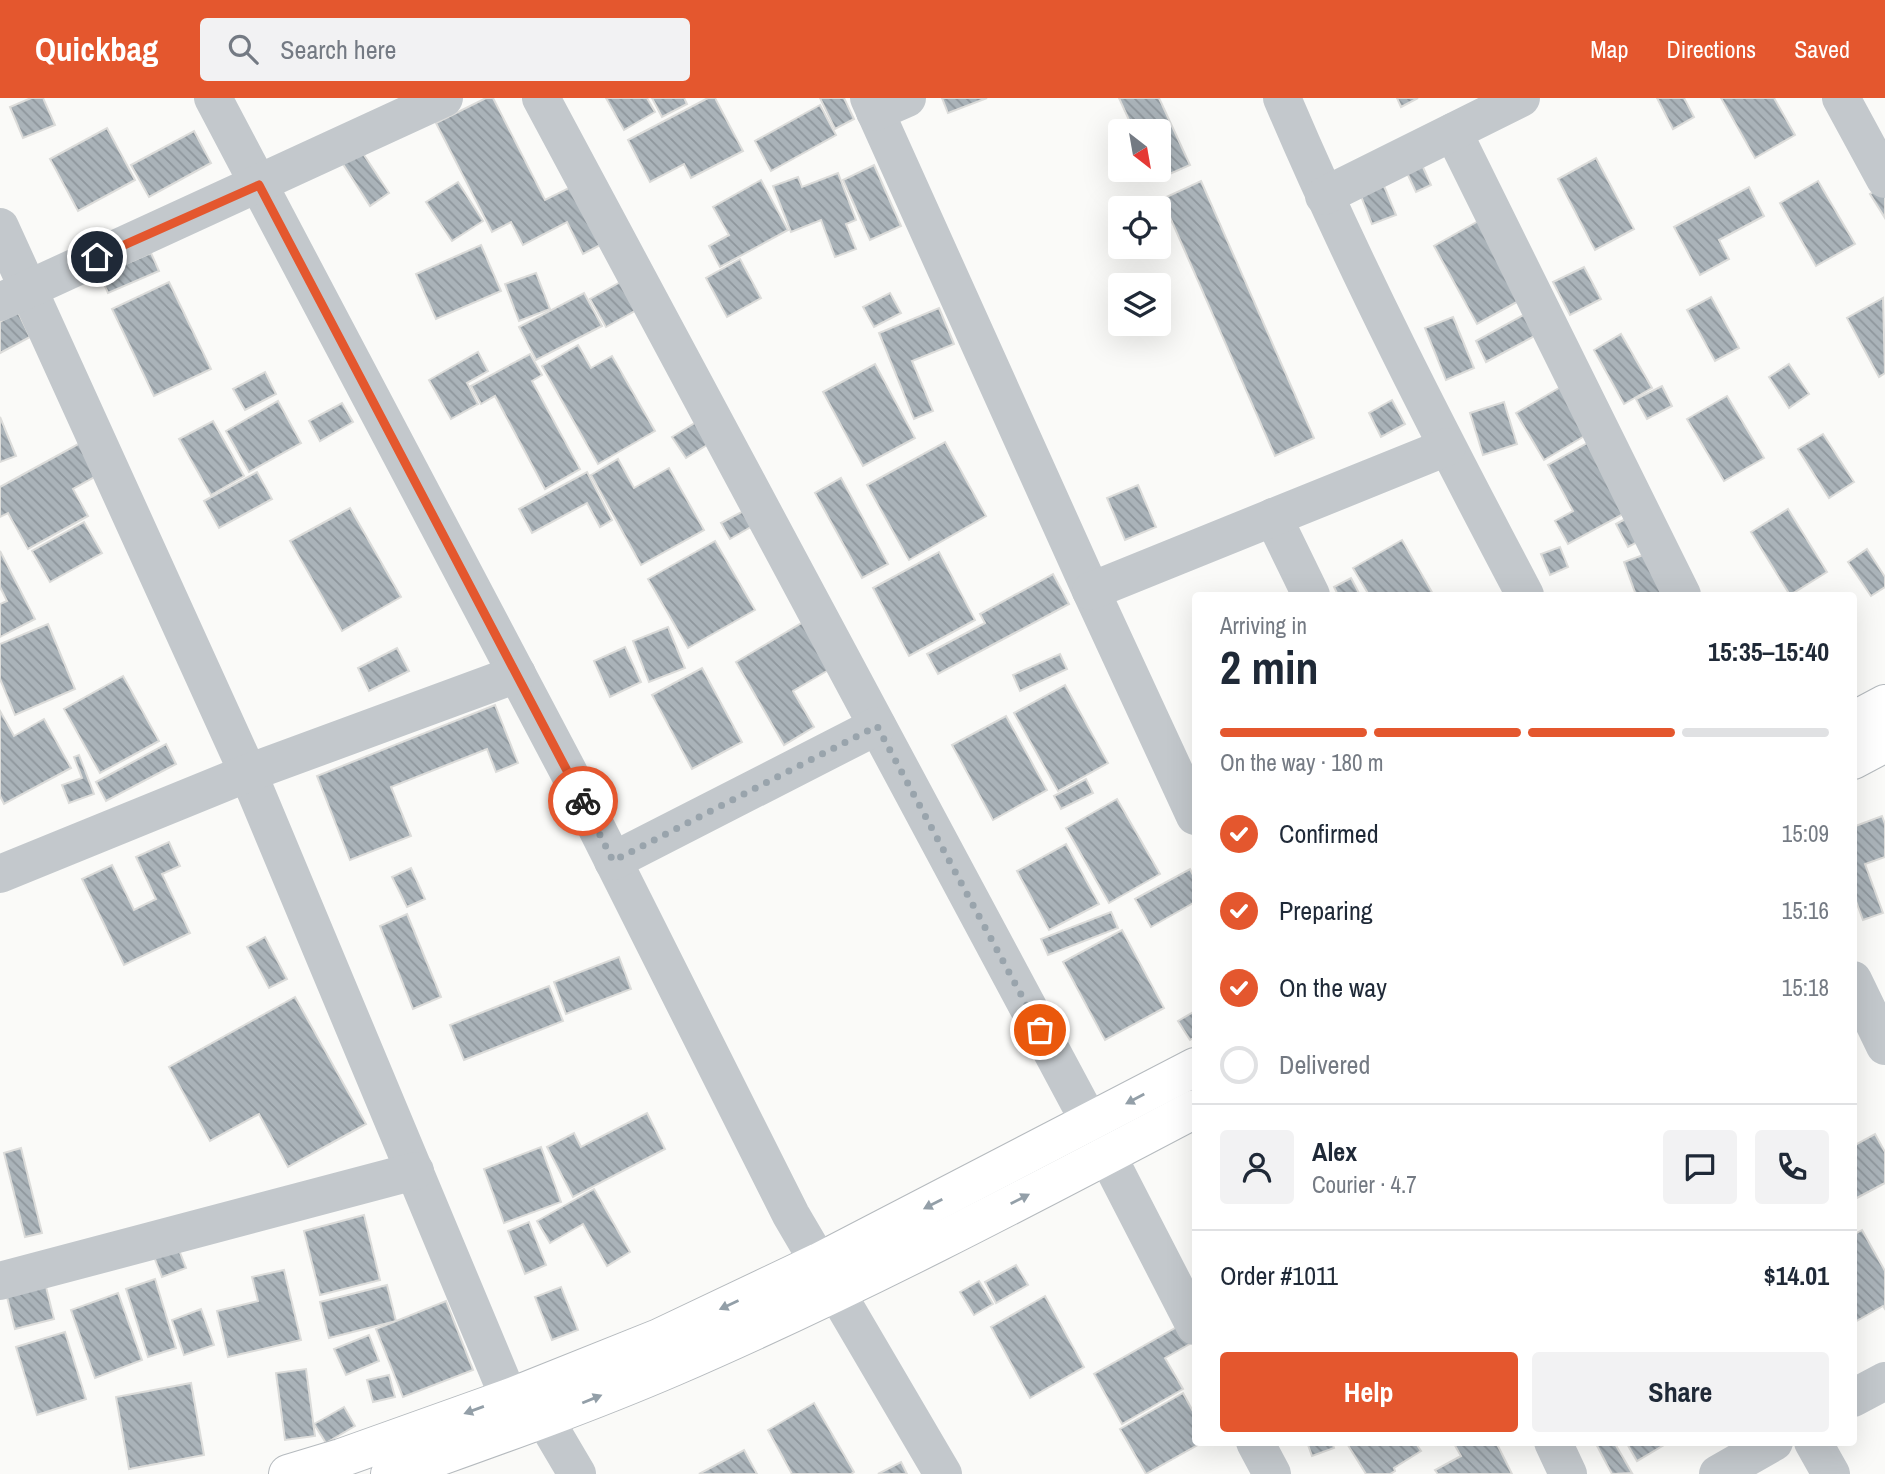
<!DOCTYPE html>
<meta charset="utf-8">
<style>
body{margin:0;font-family:"Archivo Narrow",sans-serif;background:#f2f2f3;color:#1f2937;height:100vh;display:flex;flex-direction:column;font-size:26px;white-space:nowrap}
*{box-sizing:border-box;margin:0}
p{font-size:23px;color:#747a83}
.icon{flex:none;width:38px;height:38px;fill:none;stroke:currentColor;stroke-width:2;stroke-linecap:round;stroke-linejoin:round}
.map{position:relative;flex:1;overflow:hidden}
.side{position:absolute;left:1192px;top:494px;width:665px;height:854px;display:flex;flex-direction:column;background:#fff;border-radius:7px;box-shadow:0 7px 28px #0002}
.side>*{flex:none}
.needle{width:46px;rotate:149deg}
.fabs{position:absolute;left:1108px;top:21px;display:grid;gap:14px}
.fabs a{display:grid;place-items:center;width:63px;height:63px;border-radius:7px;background:#fff;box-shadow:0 7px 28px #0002;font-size:35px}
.pin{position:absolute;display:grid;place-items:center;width:60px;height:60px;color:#fff;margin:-30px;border:4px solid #fff;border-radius:50%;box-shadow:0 2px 7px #0007}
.courier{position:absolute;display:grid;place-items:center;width:70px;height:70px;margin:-35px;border:5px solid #e4572e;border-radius:50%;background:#fff;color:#222;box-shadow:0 2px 9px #0007}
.headline em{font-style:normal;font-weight:800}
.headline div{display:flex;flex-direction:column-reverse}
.headline{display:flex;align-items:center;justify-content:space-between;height:119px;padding:0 28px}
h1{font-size:46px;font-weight:800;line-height:52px}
.bar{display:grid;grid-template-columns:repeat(4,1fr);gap:10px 7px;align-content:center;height:84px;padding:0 28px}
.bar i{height:9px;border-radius:5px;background:#e0e1e3}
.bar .current{background:#e4572e}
.bar p{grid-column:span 4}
.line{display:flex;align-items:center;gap:18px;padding:0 28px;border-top:2px solid #e0e1e3}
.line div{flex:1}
.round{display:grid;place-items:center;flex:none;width:74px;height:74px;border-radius:7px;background:#f2f2f3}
ol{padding:0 28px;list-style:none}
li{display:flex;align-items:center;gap:21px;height:77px}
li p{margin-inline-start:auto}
li .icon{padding:7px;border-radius:50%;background:#e4572e;color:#fff;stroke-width:4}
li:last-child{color:#747a83}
li i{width:38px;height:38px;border:4px solid #e0e1e3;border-radius:50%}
.button{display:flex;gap:14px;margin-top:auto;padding:14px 28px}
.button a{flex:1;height:80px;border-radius:7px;background:#e4572e;color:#fff;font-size:28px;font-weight:800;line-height:80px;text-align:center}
.button a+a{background:#f2f2f3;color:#1f2937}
header{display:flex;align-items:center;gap:42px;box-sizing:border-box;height:98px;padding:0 35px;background:#e4572e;color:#fff}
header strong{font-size:33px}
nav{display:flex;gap:38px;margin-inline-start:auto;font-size:24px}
.search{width:490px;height:63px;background:#f2f2f3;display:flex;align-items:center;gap:18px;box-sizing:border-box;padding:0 24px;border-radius:7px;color:#747a83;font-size:26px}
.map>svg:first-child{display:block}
.building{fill:url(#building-back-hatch);stroke:#dcdcda;stroke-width:2}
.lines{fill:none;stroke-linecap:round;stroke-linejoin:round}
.major-casing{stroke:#b5babe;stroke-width:40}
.minor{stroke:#c3c8cc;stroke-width:38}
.major{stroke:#fff;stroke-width:38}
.oneway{fill:#939fa8}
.done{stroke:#99a4ac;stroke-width:7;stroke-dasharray:0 12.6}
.route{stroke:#e4572e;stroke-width:9}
</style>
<header>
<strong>Quickbag</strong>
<div class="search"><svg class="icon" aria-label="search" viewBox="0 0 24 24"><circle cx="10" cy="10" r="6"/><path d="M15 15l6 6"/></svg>Search here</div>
<nav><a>Map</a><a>Directions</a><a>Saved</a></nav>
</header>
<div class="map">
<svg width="1885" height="1376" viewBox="0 0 1885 1376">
<defs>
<pattern id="building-back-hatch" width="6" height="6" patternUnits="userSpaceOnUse" patternTransform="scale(1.75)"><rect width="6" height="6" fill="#aab3b9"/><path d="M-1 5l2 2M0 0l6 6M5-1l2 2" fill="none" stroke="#8e969c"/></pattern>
</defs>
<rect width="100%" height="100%" fill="#fafaf8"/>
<g class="building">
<polygon points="31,0 43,0 55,27 23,40 10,9"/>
<polygon points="486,0 493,0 545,102 583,83 612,141 583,156 567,124 523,147 511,124 492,134 436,25"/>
<polygon points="606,0 647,0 655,14 624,32"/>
<polygon points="652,0 684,0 687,6 662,19"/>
<polygon points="708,0 715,0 743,53 691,80 684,66 650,84 628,42"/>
<polygon points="820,0 844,0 854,21 835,31"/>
<polygon points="942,0 987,0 948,15"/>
<polygon points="1119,0 1159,0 1190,67 1156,82 1151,72 1158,72 1158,33 1134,33"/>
<polygon points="1397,0 1418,0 1401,9"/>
<polygon points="1657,0 1684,0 1694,19 1673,31"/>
<polygon points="1721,0 1774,0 1795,37 1755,60"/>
<polygon points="820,7 836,37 771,73 755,43"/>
<polygon points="107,30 135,82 78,113 50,61"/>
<polygon points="194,33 211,65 149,99 131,67"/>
<polygon points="362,54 389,95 370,108 343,66"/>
<polygon points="1596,60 1634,131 1595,152 1558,81"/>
<polygon points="874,67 901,128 870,142 843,82"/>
<polygon points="1422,67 1431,87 1416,94 1407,75"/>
<polygon points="838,75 856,122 846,126 856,151 835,159 821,122 791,134 773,88 798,79 802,89"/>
<polygon points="761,82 788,132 720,169 709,148 729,137 713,109"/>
<polygon points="1201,83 1314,340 1275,358 1162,101"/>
<polygon points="1818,83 1855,146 1816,168 1780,105"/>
<polygon points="458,84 483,123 452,143 426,104"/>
<polygon points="1885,86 1885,120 1870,96"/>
<polygon points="1384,88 1396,117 1372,126 1361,98"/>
<polygon points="1749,89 1764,118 1719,142 1729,161 1700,177 1674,129"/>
<polygon points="1482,121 1526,199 1477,226 1434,148"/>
<polygon points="481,147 501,193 436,221 416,176"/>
<polygon points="151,155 159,173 108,195 100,177"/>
<polygon points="740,161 761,200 727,219 706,180"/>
<polygon points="1584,169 1601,201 1570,217 1553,184"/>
<polygon points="536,175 550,211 519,223 505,186"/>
<polygon points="633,177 649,205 606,229 590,201"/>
<polygon points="169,184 211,271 154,298 112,211"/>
<polygon points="584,195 602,228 536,262 519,229"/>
<polygon points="890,195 901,215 874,229 863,209"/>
<polygon points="1711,199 1739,250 1715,263 1687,212"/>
<polygon points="1883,200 1885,275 1879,279 1847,220"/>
<polygon points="939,210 954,246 912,263 933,313 914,321 879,235"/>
<polygon points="1531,213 1542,234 1486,264 1476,243"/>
<polygon points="18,214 30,239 0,255 0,224"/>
<polygon points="1453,219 1474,270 1446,282 1425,230"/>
<polygon points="1621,236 1652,290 1624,306 1594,252"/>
<polygon points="578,247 591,270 612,258 655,333 598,366 542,268"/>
<polygon points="478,254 488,273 467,285 478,306 451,321 429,282"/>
<polygon points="530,256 542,277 532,283 580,371 545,391 495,298 481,306 471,288"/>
<polygon points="875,266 915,340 863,368 823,294"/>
<polygon points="1789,266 1809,296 1789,310 1769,279"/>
<polygon points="265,274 276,296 245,312 233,291"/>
<polygon points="1571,283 1598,330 1544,362 1516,315"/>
<polygon points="1662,288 1672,308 1647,321 1636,301"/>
<polygon points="1727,298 1764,360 1724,383 1687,321"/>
<polygon points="1392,302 1405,326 1381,339 1369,315"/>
<polygon points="278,303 301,345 249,374 226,333"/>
<polygon points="1504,304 1517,346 1483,357 1470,315"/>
<polygon points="342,305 353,324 320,343 309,323"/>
<polygon points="706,318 720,339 686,360 672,339"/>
<polygon points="0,319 16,358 0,364"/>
<polygon points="213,323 244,378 211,397 179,341"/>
<polygon points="1823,336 1854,384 1829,400 1798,351"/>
<polygon points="1598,339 1636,409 1568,446 1555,423 1573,413 1548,367"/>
<polygon points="945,344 986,418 909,462 867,387"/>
<polygon points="80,345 98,377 73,391 88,418 28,451 8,415 0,419 0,389"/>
<polygon points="618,361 634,390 669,370 704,432 641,467 591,377"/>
<polygon points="257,374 272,401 219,430 204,403"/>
<polygon points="587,374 612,422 600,429 587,405 532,435 519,411"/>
<polygon points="841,380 888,466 862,480 815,395"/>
<polygon points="1138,387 1156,429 1125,442 1107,400"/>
<polygon points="753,408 761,423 730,441 721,425"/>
<polygon points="350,410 401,499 342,533 290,443"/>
<polygon points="1788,411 1827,474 1790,497 1751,434"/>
<polygon points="1638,414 1651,437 1628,449 1616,426"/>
<polygon points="84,424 102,455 50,484 32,453"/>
<polygon points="1402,442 1433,496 1369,497 1353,470"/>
<polygon points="715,443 755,512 688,550 648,481"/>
<polygon points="1560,449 1568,469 1550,477 1541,456"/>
<polygon points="1867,451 1885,479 1885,489 1871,498 1848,464"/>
<polygon points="0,453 35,521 0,539 0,506 7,503 0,489"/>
<polygon points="939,454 975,522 909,558 873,490"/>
<polygon points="1651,454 1667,497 1636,497 1624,464"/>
<polygon points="1053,476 1069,506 938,576 927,556 985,525 980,516"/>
<polygon points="1351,480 1360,497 1338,497 1334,489"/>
<polygon points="810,520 837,567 793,593 814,629 784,647 736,564"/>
<polygon points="48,526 75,591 15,617 0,581 0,546"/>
<polygon points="668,529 685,570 649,584 633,543"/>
<polygon points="625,549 641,584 610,599 594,563"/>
<polygon points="397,550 409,573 369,593 358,570"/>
<polygon points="1060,556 1067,571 1020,593 1013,577"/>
<polygon points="702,570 742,644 692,671 652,597"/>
<polygon points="123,578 159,643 100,675 64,611"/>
<polygon points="1065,587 1108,665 1058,693 1014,615"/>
<polygon points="495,607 518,665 496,674 487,651 391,689 411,738 350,762 317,678"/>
<polygon points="0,613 14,638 44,621 71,670 4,706 0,698"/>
<polygon points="1006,618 1047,692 993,722 952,647"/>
<polygon points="166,646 176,666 106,703 96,684"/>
<polygon points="79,657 94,696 69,705 62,687 82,680 74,659"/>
<polygon points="1086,681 1093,695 1061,711 1054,698"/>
<polygon points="1117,701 1160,776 1109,805 1066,730"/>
<polygon points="1882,718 1885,726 1885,759 1865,766 1883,815 1863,822 1853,795 1853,729"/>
<polygon points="169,744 180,768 162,776 190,835 124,867 82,781 112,767 134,812 156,801 136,759"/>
<polygon points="1066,746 1099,806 1049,832 1017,773"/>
<polygon points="411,770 425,801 407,809 392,779"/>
<polygon points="1190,771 1195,781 1195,804 1151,829 1135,801"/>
<polygon points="1111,814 1118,830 1048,857 1041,841"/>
<polygon points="407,816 441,899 413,911 380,828"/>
<polygon points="1122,832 1164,910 1105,942 1063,864"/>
<polygon points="265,839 287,881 269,890 247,849"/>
<polygon points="619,859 631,891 566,916 554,884"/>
<polygon points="549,888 563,923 464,962 450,927"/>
<polygon points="295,899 366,1026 288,1069 259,1016 210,1043 169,969"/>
<polygon points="1195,913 1195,939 1190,942 1178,923"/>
<polygon points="647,1015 665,1051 573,1099 547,1049 574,1035 581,1049"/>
<polygon points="1875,1036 1885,1054 1885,1085 1853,1102 1853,1048"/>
<polygon points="541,1049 561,1104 504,1125 484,1071"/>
<polygon points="21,1050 42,1135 25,1139 4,1055"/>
<polygon points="594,1091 630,1154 607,1168 583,1126 550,1145 537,1123"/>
<polygon points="364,1117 380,1182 320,1197 304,1133"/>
<polygon points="529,1124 546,1167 525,1176 508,1133"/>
<polygon points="1862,1132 1885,1173 1885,1211 1883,1208 1853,1225 1853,1137"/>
<polygon points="177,1147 186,1170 162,1179 153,1156"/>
<polygon points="1016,1167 1028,1187 996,1205 985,1184"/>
<polygon points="284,1172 301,1242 228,1259 217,1213 258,1203 252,1179"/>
<polygon points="44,1181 54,1221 15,1231 5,1191"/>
<polygon points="155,1181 176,1250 148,1259 126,1191"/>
<polygon points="979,1183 993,1206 974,1217 960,1194"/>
<polygon points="387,1187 396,1223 329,1240 320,1204"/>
<polygon points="561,1189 578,1232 552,1242 535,1199"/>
<polygon points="118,1195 142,1262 95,1280 71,1212"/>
<polygon points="1045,1198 1084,1269 1030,1300 991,1229"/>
<polygon points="446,1203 473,1272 403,1299 376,1231"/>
<polygon points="201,1211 214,1247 184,1257 172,1222"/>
<polygon points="1191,1221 1195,1243 1165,1260 1183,1291 1122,1326 1094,1276"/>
<polygon points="65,1234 86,1301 37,1317 16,1249"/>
<polygon points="369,1237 379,1263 346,1277 334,1251"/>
<polygon points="306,1271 315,1338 285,1342 276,1275"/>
<polygon points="389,1277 395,1299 373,1304 367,1282"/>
<polygon points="191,1285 204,1357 129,1371 116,1299"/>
<polygon points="1183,1295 1195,1317 1195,1344 1203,1344 1146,1376 1120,1331"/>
<polygon points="814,1305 854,1374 851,1376 792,1376 768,1332"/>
<polygon points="344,1309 355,1328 326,1345 314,1326"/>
<polygon points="1307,1344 1332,1344 1334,1350 1312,1358"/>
<polygon points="1346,1344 1415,1344 1421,1353 1394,1370 1395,1373 1390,1376 1366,1376"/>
<polygon points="1453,1344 1501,1344 1497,1346 1512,1376 1438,1376 1435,1372 1461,1358"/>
<polygon points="1595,1344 1614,1344 1632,1375 1612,1376"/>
<polygon points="1626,1344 1669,1344 1637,1363"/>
<polygon points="744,1352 757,1376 699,1376"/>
<polygon points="901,1364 907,1376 878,1376"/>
</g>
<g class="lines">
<g class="major-casing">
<g id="major">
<polyline points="1853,623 1885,606"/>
<polyline points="1853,662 1885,645"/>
<polyline points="288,1376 341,1360 509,1300 659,1240 819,1164 1195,969"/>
<path d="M390 1376C485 1342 580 1309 673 1269 851 1192 1024 1101 1195 1011"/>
</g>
</g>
<g class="minor">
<polyline points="213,0 568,673 791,1117 943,1376"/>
<polyline points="541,0 1090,1025"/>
<polyline points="869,0 1091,493 1195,718"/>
<path d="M1282 0C1354 170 1439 334 1525 497"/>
<polyline points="1841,0 1885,81"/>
<polyline points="875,14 907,0"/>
<polyline points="1453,34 1682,497"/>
<polyline points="1324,98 1521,0"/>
<polyline points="0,129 248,675 509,1300"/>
<polyline points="0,204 444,0"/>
<polyline points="1273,419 1311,497"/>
<polyline points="1091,493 1447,349"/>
<polyline points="613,763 877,628"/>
<polyline points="0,776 248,675 517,576"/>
<polyline points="1853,882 1885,948"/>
<polyline points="1107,1057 1195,1228"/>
<polyline points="0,1183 415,1073"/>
<polyline points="1853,1300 1885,1283"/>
<polyline points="544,1320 577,1376"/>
<polyline points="1255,1344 1272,1376"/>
<polyline points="1553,1344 1568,1376"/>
<polyline points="1813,1344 1831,1376"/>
<polyline points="1718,1376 1774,1344"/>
</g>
<use href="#major" class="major"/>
</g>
<defs><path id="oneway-solid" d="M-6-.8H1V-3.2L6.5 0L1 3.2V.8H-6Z" transform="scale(1.75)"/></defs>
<g class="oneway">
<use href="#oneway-solid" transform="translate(1135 1001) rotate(152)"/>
<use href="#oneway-solid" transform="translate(1020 1101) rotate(-27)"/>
<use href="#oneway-solid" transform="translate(933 1106) rotate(153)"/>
<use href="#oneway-solid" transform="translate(729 1207) rotate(155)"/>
<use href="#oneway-solid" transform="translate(592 1301) rotate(-22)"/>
<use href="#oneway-solid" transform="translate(474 1312) rotate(160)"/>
</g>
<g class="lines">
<polyline class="done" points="583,703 613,763 877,628 1040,932"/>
<polyline class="route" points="97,159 259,87 583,703"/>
</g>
</svg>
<div class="fabs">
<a><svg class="needle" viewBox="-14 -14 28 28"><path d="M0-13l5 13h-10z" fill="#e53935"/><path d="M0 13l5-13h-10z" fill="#747a83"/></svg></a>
<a><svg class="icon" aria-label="locate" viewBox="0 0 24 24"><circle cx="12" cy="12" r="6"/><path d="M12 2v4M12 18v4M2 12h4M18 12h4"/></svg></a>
<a><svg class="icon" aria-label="layers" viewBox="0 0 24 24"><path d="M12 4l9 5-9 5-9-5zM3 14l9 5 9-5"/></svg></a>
</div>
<div class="pin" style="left:1040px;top:932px;background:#ea580c"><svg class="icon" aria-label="bag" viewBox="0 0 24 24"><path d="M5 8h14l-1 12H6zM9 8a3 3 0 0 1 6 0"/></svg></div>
<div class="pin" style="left:97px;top:159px;background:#1f2937"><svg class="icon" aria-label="home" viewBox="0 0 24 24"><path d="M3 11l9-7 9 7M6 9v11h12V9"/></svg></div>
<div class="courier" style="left:583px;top:703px"><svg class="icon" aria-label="bike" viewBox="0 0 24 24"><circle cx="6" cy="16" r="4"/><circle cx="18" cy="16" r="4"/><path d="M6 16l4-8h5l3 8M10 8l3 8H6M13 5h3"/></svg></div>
<section class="side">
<div class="headline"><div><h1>2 min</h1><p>Arriving in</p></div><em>15:35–15:40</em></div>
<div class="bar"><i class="current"></i><i class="current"></i><i class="current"></i><i></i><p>On the way · 180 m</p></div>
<ol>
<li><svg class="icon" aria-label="check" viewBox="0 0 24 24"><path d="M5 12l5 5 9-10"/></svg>Confirmed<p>15:09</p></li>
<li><svg class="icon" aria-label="check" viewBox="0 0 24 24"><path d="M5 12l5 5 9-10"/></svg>Preparing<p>15:16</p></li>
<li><svg class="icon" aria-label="check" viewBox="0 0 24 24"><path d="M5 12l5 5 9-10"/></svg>On the way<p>15:18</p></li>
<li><i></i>Delivered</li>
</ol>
<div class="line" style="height:126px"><a class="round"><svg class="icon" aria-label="person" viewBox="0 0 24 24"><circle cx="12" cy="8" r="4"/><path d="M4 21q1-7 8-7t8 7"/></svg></a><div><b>Alex</b><p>Courier · 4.7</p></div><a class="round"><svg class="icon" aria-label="chat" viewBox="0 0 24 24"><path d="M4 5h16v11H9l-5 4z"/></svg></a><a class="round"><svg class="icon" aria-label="phone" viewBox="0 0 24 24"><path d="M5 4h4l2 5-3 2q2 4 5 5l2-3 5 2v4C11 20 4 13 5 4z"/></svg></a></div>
<div class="line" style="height:91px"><div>Order #1011</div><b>$14.01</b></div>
<div class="button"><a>Help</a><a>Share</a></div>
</section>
</div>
